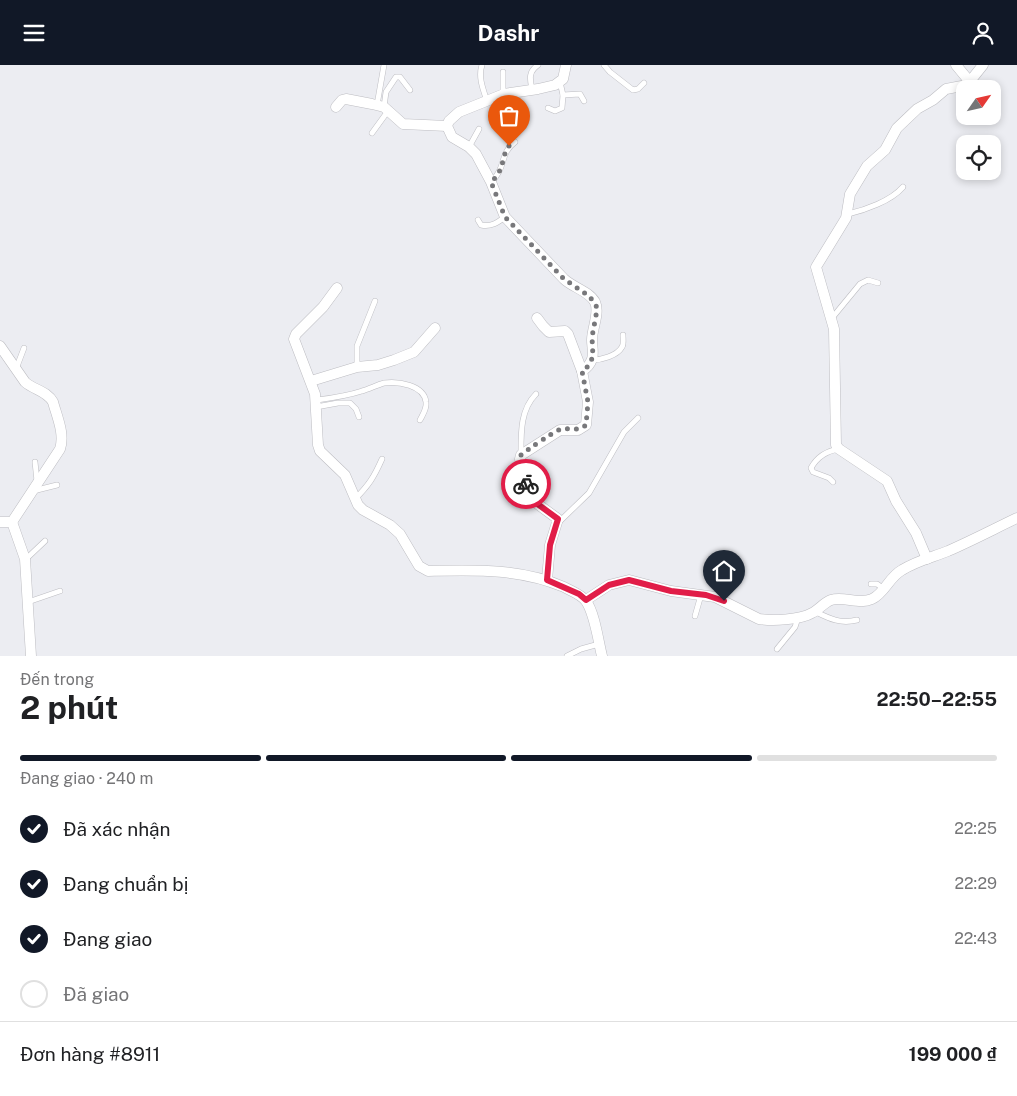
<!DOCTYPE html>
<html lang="vi">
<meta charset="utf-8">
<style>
body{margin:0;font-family:"Public Sans",sans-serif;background:#f2f2f2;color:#202124;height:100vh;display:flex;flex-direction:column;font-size:19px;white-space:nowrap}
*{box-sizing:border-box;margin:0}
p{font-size:16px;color:#757577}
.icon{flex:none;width:28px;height:28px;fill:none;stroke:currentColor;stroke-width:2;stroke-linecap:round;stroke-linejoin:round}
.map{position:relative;height:591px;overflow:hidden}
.side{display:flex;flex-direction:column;background:#fff;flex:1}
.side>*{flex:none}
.needle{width:32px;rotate:56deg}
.fabs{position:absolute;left:956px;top:15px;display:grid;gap:10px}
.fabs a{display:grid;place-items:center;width:45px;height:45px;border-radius:10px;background:#fff;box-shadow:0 2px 8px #0003;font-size:25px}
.pin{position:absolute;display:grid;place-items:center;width:42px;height:42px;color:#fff;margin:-51px -21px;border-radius:50% 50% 50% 0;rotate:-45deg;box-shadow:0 0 5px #0007}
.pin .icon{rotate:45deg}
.courier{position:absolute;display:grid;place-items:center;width:50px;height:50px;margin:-25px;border:4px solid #e11d48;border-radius:50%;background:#fff;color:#222;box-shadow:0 1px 6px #0007}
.headline em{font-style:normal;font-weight:700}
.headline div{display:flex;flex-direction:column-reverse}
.headline{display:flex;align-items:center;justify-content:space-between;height:85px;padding:0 20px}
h1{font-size:32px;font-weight:700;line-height:38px}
.bar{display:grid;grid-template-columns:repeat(4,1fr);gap:8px 5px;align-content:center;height:60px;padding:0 20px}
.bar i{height:6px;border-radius:4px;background:#e0e0e0}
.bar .selected{background:#111827}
.bar p{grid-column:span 4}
.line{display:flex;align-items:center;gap:12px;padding:0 20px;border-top:1px solid #e0e0e0}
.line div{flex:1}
ol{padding:0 20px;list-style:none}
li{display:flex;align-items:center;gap:15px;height:55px}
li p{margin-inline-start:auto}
li .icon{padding:5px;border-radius:50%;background:#111827;color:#fff;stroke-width:4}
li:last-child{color:#757577}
li i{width:28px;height:28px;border:2px solid #e0e0e0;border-radius:50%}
header{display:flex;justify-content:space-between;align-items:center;height:65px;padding:0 20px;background:#111827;color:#fff;font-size:22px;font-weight:700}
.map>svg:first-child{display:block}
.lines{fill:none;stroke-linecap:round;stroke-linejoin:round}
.lane-casing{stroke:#bdbdc2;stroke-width:6}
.street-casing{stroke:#bdbdc2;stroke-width:11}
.lane{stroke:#fff;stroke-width:5}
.street{stroke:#fff;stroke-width:10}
.done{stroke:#78787b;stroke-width:5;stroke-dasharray:0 9}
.route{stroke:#e11d48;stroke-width:6}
</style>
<header><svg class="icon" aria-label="menu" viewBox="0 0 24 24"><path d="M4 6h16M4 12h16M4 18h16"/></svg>Dashr<svg class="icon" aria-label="person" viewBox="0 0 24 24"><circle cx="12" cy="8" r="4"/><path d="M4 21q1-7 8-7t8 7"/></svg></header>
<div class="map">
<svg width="1017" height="591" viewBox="0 0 1017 591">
<rect width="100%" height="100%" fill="#ecedf2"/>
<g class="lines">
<g class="lane-casing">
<g id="lane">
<path d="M482 0C478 12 483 24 487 36"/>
<polyline points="604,0 610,7 633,25 638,24 644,18"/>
<polyline points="964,21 962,36 965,45"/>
<path d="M532 25C530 14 528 7 538 0"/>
<polyline points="503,29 503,7"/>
<polyline points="563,30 580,29 584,36"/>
<polyline points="377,40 384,0"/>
<polyline points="384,42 386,27 396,12 400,12 410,25"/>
<polyline points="548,43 555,46 562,43 563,30 560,17"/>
<polyline points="372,68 388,46"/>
<polyline points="469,82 479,64"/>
<path d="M491 117C507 102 499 89 515 77"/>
<path d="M848 149C865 145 891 136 903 122"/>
<path d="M478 155 481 160C491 162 497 158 505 152"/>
<polyline points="832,253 860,219 868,215 878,218"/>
<path d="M592 295C601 295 617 291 622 282 624 279 623 274 623 270"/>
<polyline points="357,302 357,281 375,236"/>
<polyline points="16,304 24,283"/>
<path d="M317 335C332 333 347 331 362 326 369 324 377 320 384 318 398 316 424 320 426 337 427 344 423 349 420 355"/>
<polyline points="316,342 338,338 350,338 356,344 359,352"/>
<path d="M521 390C521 369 520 345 536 329"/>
<polyline points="35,397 37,416"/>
<polyline points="524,409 535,400"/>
<path d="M833 417 829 413 813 407 811 403C817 392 826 386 839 384"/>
<polyline points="33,426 57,420"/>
<path d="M355 434C369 420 374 412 382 394"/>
<polyline points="559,457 589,428 624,367 638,353"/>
<polyline points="26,494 45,476"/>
<polyline points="871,519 877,519 884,524"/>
<polyline points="28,537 60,526"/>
<path d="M816 547C830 554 841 559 857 555"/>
<polyline points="695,551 701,530"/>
<polyline points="777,584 795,562 798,553"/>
<polyline points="567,591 581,584 599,579"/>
</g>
</g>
<g class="street-casing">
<g id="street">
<polyline points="956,0 970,17"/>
<polyline points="336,42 342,35 346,34 372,39 384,42 403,59 447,61"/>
<path d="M337 223 323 242 296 269 294 274 315 329 318 380 320 386 345 410 358 440 363 445 390 460 400 469 419 501 428 506C474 505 520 503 564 522 571 526 581 529 586 536 595 549 598 575 602 591"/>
<polyline points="537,253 543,261 549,267 565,266 568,269 582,306"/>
<path d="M0 281 25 317C34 325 47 326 53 337 57 352 65 369 60 384L12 457"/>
<polyline points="311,316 357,302 378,300 394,295 414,287 435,263"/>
<polyline points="0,457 12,457 25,494 31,591"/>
<polyline points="927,494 916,468 896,436 887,416 839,384 836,380 834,264 816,202 846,153 850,129 867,101 885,85 897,63 917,44 933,35 946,24 967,20 983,0"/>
<path d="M547 515 550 480 558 454 528 432 520 394 521 390 560 365H578L586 360 588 337 582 306C587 303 590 300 592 294 594 289 592 281 592 275 592 263 600 248 595 237 589 226 572 222 564 214L505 152 491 117 476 89 469 82 452 72 447 61 449 56 459 47 504 29 538 24 555 20 563 14 566 0"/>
<path d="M586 535 609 520 629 515 671 526 715 532 759 554C772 556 800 555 812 548 819 545 823 538 831 535 844 531 859 540 872 534 885 528 889 512 902 505 916 496 933 492 948 486 971 476 994 464 1017 453"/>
</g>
</g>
<use href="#lane" class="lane"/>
<use href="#street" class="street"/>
</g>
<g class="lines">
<path class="done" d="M509 81C500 94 506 103 491 117L505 152 564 214 589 231 596 240 597 245 592 272 593 292 586 304 582 306 588 337 586 360C577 368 569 361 559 365 553 367 526 386 521 390L526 419"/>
<polyline class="route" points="526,419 528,432 558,454 550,480 547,515 579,529 586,535 609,520 629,515 671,526 706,530 724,536"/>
</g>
</svg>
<div class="fabs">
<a><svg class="needle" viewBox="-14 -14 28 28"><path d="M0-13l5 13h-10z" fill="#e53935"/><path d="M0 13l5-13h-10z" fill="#757577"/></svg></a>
<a><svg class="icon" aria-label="locate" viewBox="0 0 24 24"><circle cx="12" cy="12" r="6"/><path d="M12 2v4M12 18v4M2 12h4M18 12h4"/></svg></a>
</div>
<div class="pin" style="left:509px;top:81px;background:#ea580c"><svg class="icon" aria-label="bag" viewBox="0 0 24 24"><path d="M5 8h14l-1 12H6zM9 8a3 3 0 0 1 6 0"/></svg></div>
<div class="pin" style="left:724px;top:536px;background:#1f2937"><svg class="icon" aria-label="home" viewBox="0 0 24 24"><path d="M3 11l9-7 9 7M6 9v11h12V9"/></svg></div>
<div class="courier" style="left:526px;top:419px"><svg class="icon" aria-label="bike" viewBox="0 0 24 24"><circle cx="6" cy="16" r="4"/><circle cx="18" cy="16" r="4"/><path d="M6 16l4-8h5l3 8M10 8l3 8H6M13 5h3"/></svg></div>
</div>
<section class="side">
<div class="headline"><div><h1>2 phút</h1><p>Đến trong</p></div><em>22:50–22:55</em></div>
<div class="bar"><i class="selected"></i><i class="selected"></i><i class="selected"></i><i></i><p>Đang giao · 240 m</p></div>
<ol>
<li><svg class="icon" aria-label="check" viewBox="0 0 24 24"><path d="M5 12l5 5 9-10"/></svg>Đã xác nhận<p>22:25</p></li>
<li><svg class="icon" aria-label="check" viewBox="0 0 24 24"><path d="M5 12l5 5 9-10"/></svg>Đang chuẩn bị<p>22:29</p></li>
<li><svg class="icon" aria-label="check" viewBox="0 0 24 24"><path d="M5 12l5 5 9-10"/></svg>Đang giao<p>22:43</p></li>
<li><i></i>Đã giao</li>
</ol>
<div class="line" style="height:65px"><div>Đơn hàng #8911</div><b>199 000 ₫</b></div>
</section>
